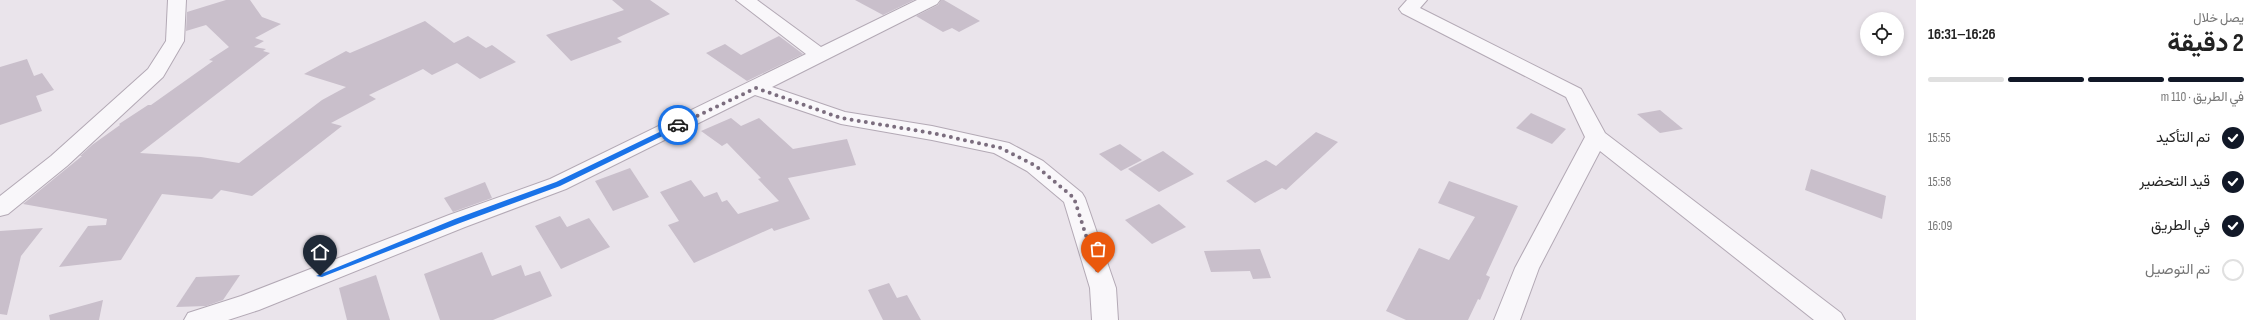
<!DOCTYPE html>
<html lang="ar">
<meta charset="utf-8">
<style>
body{margin:0;font-family:"Sofia Sans Condensed",Vazirmatn,sans-serif;background:#f6f6f6;color:#222;direction:rtl;height:100vh;display:flex;flex-direction:column;font-size:15px;white-space:nowrap}
*{box-sizing:border-box;margin:0}
p{font-size:13px;color:#767676}
.icon{flex:none;width:22px;height:22px;fill:none;stroke:currentColor;stroke-width:2;stroke-linecap:round;stroke-linejoin:round}
.map{position:relative;flex:1;overflow:hidden;direction:ltr}
.side{display:flex;flex-direction:column;background:#fff;width:340px}
.side>*{flex:none}
.fabs{position:absolute;left:1860px;top:12px;display:grid;gap:8px}
.fabs a{display:grid;place-items:center;width:44px;height:44px;border-radius:50%;background:#fff;box-shadow:0 2px 6px #0003;font-size:20px}
.pin{position:absolute;display:grid;place-items:center;width:34px;height:34px;color:#fff;margin:-41px -17px;border-radius:50% 50% 50% 0;rotate:-45deg;box-shadow:0 0 4px #0007}
.pin .icon{rotate:45deg}
.courier{position:absolute;display:grid;place-items:center;width:40px;height:40px;margin:-20px;border:3px solid #1a73e8;border-radius:50%;background:#fff;color:#222;box-shadow:0 1px 5px #0007}
.summary em{font-style:normal;font-weight:700}
.summary div{display:flex;flex-direction:column-reverse}
.summary{display:flex;align-items:center;justify-content:space-between;height:68px;padding:0 12px}
h1{font-size:26px;font-weight:700;line-height:30px}
.bar{display:grid;grid-template-columns:repeat(4,1fr);gap:6px 4px;align-content:center;height:48px;padding:0 12px}
.bar i{height:5px;border-radius:3px;background:#e0e0e0}
.bar .current{background:#111827}
.bar p{grid-column:span 4}
ol{padding:0 12px;list-style:none}
li{display:flex;align-items:center;gap:12px;height:44px}
li p{margin-inline-start:auto}
li .icon{padding:4px;border-radius:50%;background:#111827;color:#fff;stroke-width:4}
li:last-child{color:#767676}
li i{width:22px;height:22px;border:2px solid #e0e0e0;border-radius:50%}
main{display:flex;flex:1;min-height:0}
.map>svg:first-child{display:block}
.building{fill:#c9bfcb}
.lines{fill:none;stroke-linecap:round;stroke-linejoin:round}
.street-casing{stroke:#b3a9b5;stroke-width:2}
.street{fill:#f9f7fa;fill-rule:evenodd}
.route{fill:#1a73e8}
.done{stroke:#7b6d7e;stroke-width:4;stroke-dasharray:0 7.2}
</style>
<main>
<section class="side">
<div class="summary"><div><h1>2 دقيقة</h1><p>يصل خلال</p></div><em>16:26–16:31</em></div>
<div class="bar"><i class="current"></i><i class="current"></i><i class="current"></i><i></i><p>في الطريق · 110 m</p></div>
<ol>
<li><svg class="icon" aria-label="check" viewBox="0 0 24 24"><path d="M5 12l5 5 9-10"/></svg>تم التأكيد<p>15:55</p></li>
<li><svg class="icon" aria-label="check" viewBox="0 0 24 24"><path d="M5 12l5 5 9-10"/></svg>قيد التحضير<p>15:58</p></li>
<li><svg class="icon" aria-label="check" viewBox="0 0 24 24"><path d="M5 12l5 5 9-10"/></svg>في الطريق<p>16:09</p></li>
<li><i></i>تم التوصيل</li>
</ol>
</section>
<div class="map">
<svg width="1916" height="320" viewBox="0 0 1916 320">
<rect width="100%" height="100%" fill="#eae4eb"/>
<g class="building">
<polygon points="226,0 250,0 262,17 281,24 255,38 264,41 254,47 266,49 263,51 270,53 140,153 201,157 239,163 322,100 346,87 304,74 346,51 350,53 425,21 454,43 468,36 486,48 492,45 516,62 480,79 457,63 432,75 423,69 369,95 376,99 331,123 342,126 252,196 221,190 212,199 162,194 121,260 59,267 88,226 106,225 107,219 23,204 82,156 80,156 92,145 120,125 119,124 148,105 151,105 213,61 209,60 229,47 206,25 186,31 187,12"/>
<polygon points="612,0 650,0 670,14 617,38 622,42 571,61 546,35 624,10"/>
<polygon points="855,0 914,0 883,15"/>
<polygon points="941,0 944,0 980,21 959,32 952,28 943,32 916,16 938,5"/>
<polygon points="779,36 803,54 747,81 706,53 725,44 741,55"/>
<polygon points="27,59 34,76 42,73 54,90 36,96 42,111 0,125 0,67"/>
<polygon points="1660,110 1683,129 1660,133 1637,114"/>
<polygon points="1531,113 1566,129 1552,144 1516,128"/>
<polygon points="731,118 741,126 759,118 793,149 847,139 856,165 788,178 810,219 774,231 772,228 694,263 668,225 679,221 660,192 691,180 704,197 717,192 722,202 727,200 738,214 779,201 758,179 761,178 727,143 722,146 701,131"/>
<polygon points="1316,132 1338,142 1286,190 1282,188 1255,203 1226,181 1266,160 1276,166"/>
<polygon points="1120,144 1142,160 1121,171 1099,154"/>
<polygon points="1163,151 1194,174 1159,192 1128,169"/>
<polygon points="630,168 649,197 613,211 595,181"/>
<polygon points="1811,169 1886,196 1882,219 1805,190"/>
<polygon points="1449,181 1518,206 1486,275 1490,277 1480,300 1478,299 1468,320 1406,320 1386,311 1419,248 1449,260 1475,217 1438,203"/>
<polygon points="485,182 492,198 453,212 444,198"/>
<polygon points="1159,204 1186,227 1152,244 1125,220"/>
<polygon points="560,216 567,227 589,218 610,247 561,269 535,226"/>
<polygon points="43,228 21,256 7,315 0,314 0,231"/>
<polygon points="1260,249 1271,278 1253,279 1250,271 1211,272 1204,251"/>
<polygon points="482,252 492,276 521,265 525,276 540,271 552,296 493,320 440,320 424,274"/>
<polygon points="240,275 223,300 206,306 176,307 196,277"/>
<polygon points="376,275 390,320 347,320 339,288"/>
<polygon points="889,283 897,298 907,295 921,320 883,320 868,290"/>
<polygon points="103,300 99,320 50,320 49,315"/>
</g>
<g class="lines">
<g class="street-casing">
<g id="street">
<polygon points="168,0 186,0 184,41 163,77 67,166 8,214 0,216 0,196 51,156 148,69 166,41"/>
<polygon points="736,0 757,0 821,47 917,0 940,0 937,4 772,87 845,112 932,126 1009,143 1043,161 1082,193 1085,198 1116,288 1118,320 1092,320 1090,288 1064,202 1027,171 994,153 932,140 841,124 755,95 566,189 465,227 259,310 228,320 184,320 188,313 241,296 449,215 550,179 806,54"/>
<polygon points="1407,0 1427,0 1420,8 1581,89 1605,133 1841,313 1845,320 1814,320 1600,151 1539,268 1520,320 1494,320 1515,268 1585,137 1566,97 1402,13 1399,9"/>
</g>
</g>
<use href="#street" class="street"/>
</g>
<polygon class="route" points="678,123 681,127 560,186 460,223 322,277 316,276 455,219 556,182"/>
<g class="lines">
<polyline class="done" points="678,125 756,88 841,118 932,133 1001,148 1036,166 1074,198 1098,273"/>
</g>
</svg>
<div class="fabs">
<a><svg class="icon" aria-label="locate" viewBox="0 0 24 24"><circle cx="12" cy="12" r="6"/><path d="M12 2v4M12 18v4M2 12h4M18 12h4"/></svg></a>
</div>
<div class="pin" style="left:1098px;top:273px;background:#ea580c"><svg class="icon" aria-label="bag" viewBox="0 0 24 24"><path d="M5 8h14l-1 12H6zM9 8a3 3 0 0 1 6 0"/></svg></div>
<div class="pin" style="left:320px;top:276px;background:#1f2937"><svg class="icon" aria-label="home" viewBox="0 0 24 24"><path d="M3 11l9-7 9 7M6 9v11h12V9"/></svg></div>
<div class="courier" style="left:678px;top:125px"><svg class="icon" aria-label="car" viewBox="0 0 24 24"><path d="M5 17H2v-5l4-1 3-4h7l3 4 3 1v5h-3M9 17h6M6 11h13"/><circle cx="7" cy="17" r="2"/><circle cx="17" cy="17" r="2"/></svg></div>
</div>
</main>
